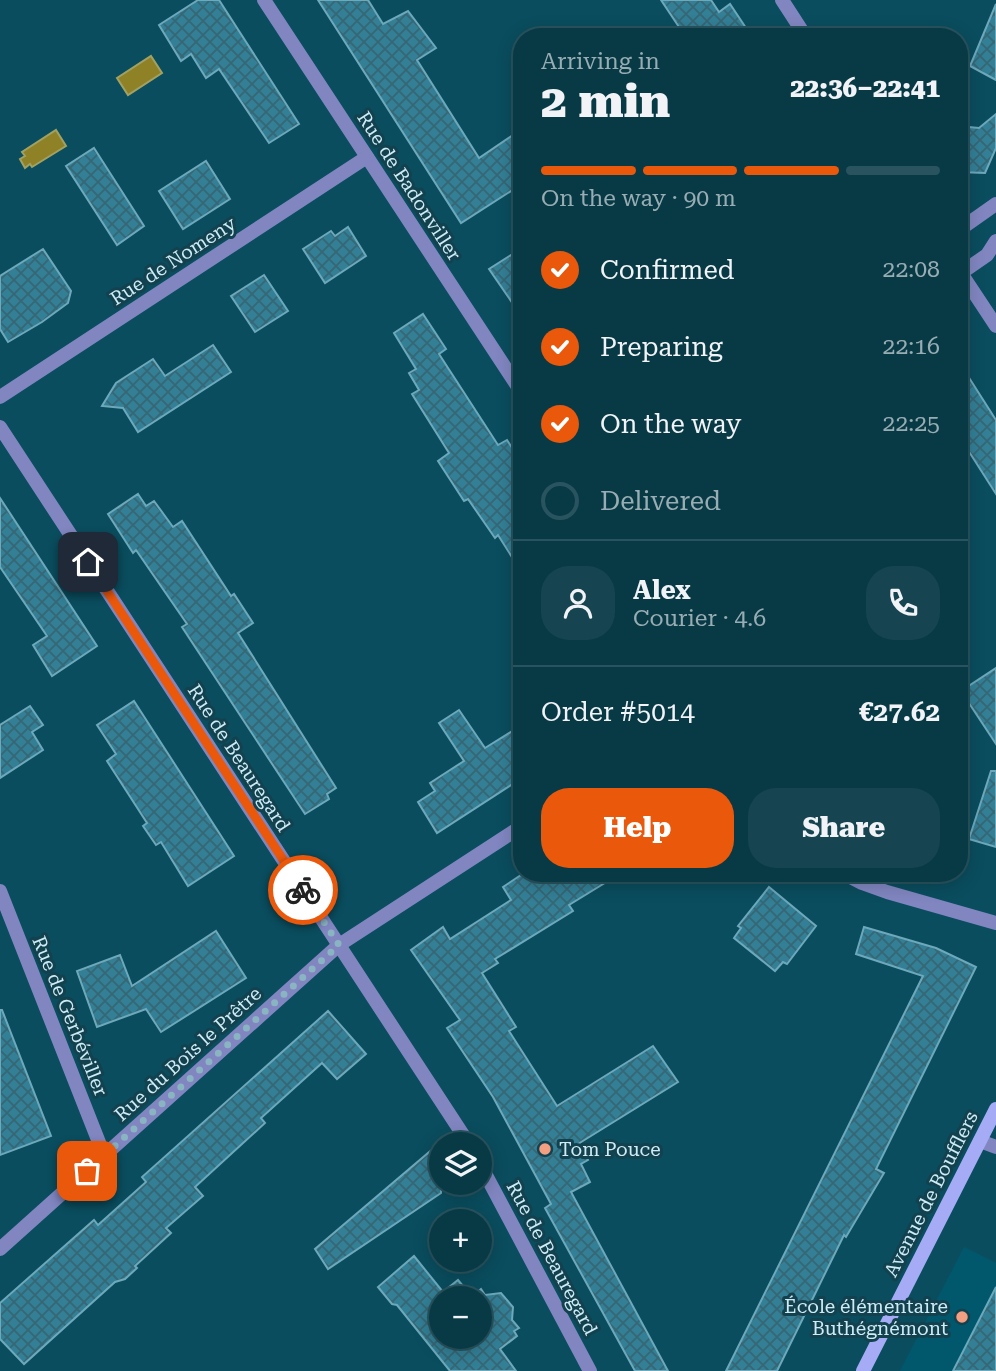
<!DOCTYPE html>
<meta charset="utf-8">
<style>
body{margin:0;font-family:"Roboto Serif",serif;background:#164551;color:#f1f3f6;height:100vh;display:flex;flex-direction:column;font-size:26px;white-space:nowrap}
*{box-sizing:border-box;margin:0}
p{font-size:23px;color:#98adb3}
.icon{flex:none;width:38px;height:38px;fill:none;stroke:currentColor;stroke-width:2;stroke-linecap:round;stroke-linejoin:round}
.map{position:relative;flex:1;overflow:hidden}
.details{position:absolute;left:513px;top:28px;width:455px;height:854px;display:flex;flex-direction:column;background:#083a46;border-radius:28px;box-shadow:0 4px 18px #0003,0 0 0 2px #29545f}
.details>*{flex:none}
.fabs{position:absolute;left:429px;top:1132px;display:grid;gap:14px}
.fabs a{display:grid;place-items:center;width:63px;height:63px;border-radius:50%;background:#083a46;box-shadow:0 4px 18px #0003,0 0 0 2px #29545f;font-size:35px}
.pin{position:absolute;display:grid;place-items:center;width:60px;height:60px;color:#fff;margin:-30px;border-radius:14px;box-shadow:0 4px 10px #0006}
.courier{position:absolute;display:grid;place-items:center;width:70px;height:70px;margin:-35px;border:5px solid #ea580c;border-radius:50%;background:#fff;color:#222;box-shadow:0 2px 9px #0007}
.head em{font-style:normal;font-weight:800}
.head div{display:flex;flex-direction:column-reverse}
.head{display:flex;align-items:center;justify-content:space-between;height:119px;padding:0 28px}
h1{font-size:46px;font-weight:800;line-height:52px}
.bar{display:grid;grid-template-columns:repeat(4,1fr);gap:10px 7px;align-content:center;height:84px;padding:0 28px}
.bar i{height:9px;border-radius:5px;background:#29545f}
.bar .active{background:#ea580c}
.bar p{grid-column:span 4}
.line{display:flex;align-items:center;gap:18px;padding:0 28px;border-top:2px solid #29545f}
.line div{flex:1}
.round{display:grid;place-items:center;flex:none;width:74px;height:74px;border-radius:28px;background:#164551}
ol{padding:0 28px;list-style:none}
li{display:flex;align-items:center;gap:21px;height:77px}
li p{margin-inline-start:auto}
li .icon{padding:7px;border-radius:50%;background:#ea580c;color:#fff;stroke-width:4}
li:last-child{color:#98adb3}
li i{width:38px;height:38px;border:4px solid #29545f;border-radius:50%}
.primary-button{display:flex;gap:14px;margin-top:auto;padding:14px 28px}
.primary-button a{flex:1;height:80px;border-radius:28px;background:#ea580c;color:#fff;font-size:28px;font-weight:800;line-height:80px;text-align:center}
.primary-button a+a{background:#164551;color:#f1f3f6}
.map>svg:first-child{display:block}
.built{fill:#01586c}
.water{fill:#8f8126;stroke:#a2a164;stroke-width:2}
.building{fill:url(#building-cross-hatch);stroke:#6da8bb;stroke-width:2;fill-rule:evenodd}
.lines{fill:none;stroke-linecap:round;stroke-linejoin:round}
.street{stroke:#8186c1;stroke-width:14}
.secondary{stroke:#a6abf6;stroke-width:14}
.done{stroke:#89b4c1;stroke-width:7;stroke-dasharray:0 12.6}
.route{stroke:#ea580c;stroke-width:9}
.poi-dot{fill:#f39f82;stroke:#13414e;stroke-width:2.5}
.labels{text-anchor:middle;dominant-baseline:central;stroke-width:6;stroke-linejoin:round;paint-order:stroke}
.street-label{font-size:19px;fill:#ceecf6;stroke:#13414e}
.poi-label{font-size:19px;fill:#ceecf6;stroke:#13414e;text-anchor:start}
</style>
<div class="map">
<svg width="996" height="1371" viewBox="0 0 996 1371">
<defs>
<pattern id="building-cross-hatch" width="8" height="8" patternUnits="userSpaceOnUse" patternTransform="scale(1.75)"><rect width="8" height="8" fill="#327f96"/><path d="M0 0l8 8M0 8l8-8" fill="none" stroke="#376674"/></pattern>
</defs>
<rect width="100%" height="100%" fill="#0a4d5e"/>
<polygon class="built" points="964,1247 996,1263 996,1371 900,1371"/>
<g class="water">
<polygon points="151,56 162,73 128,95 117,78"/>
<polygon points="56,130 66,146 32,167 30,164 25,168 20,159 25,156 22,152"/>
</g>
<g class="building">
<polygon points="198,0 219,0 299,124 269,143 219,69 206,78 191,54 181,61 159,25"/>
<polygon points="318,0 368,0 383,24 408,11 436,48 417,60 479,158 513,135 522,148 522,184 461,223"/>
<polygon points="661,0 711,0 719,12 730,4 752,37 683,37 685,36"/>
<polygon points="996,4 996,80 970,66"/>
<polygon points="996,114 996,148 985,173 959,172 959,126 979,128"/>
<polygon points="94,148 144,226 117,245 66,166"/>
<polygon points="206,161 230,199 183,229 159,191"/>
<polygon points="348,227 366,256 325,283 303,249 331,231 335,236"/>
<polygon points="522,248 522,317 489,269"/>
<polygon points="43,249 71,291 68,303 42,322 8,342 0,329 0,276"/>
<polygon points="264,275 288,311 255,332 231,296"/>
<polygon points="423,314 446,349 439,354 498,445 507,440 522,463 522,573 498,535 495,538 468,499 464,501 438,461 449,453 412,394 419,390 409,373 416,369 394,333"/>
<polygon points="213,345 231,372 138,432 123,408 102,406 116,383 153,359 165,376"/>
<polygon points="959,362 996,420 996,494 959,436"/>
<polygon points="138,494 146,506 154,501 173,527 182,521 231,596 234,594 253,623 238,633 336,788 327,794 329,799 305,814 182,627 187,624 136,550 133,553 108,514"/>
<polygon points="0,498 97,646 52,676 33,645 47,636 0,567"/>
<polygon points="996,668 996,744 961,691"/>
<polygon points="134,701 234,856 188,886 161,842 156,845 143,826 147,823 107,761 116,754 97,725"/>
<polygon points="30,706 43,725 32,732 43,750 0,778 0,725"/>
<polygon points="459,710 485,748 522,725 522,778 437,833 418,802 435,791 430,783 464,761 439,723"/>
<polygon points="991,771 996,771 996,847 969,839"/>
<polygon points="524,873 621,873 569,905 573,911 495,959 498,963 482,973 516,1027 509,1031 557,1106 653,1046 678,1082 578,1144 588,1160 581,1164 590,1182 571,1192 668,1371 635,1371 545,1208 551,1204 493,1097 447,1028 460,1020 411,950 443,927 450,939 511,900 503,887"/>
<polygon points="769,887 816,926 787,964 783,962 775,971 734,938 741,928 738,926"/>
<polygon points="864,927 936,948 976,967 876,1169 884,1173 846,1237 844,1235 777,1371 726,1371 923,976 856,954"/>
<polygon points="216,931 246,978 161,1032 146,1009 97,1027 77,971 120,955 132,986"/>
<polygon points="0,1010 2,1010 51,1136 0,1155"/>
<polygon points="328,1011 366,1054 337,1079 322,1063 261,1118 265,1123 195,1187 203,1196 166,1228 171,1233 135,1266 137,1268 125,1279 115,1282 24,1364 0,1339 0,1303 94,1220 98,1225 146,1182 142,1177"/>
<polygon points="441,1142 441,1193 328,1269 315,1249"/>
<path d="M414 1256 443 1292 458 1280 472 1297 481 1289 485 1295 501 1293 513 1307 512 1320 519 1328 514 1331 517 1336 500 1349 516 1371H450L397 1305 392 1304 378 1287ZM441 1298H480V1337H441Z"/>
<polygon points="996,1287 996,1371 953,1371"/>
</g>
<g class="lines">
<g class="street">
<polyline points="264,0 522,393"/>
<polyline points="782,0 806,37"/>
<polyline points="959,230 996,204"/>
<polyline points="959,270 996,326"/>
<polyline points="961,273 987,255 996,241"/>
<polyline points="0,397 367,157"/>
<polyline points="0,427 469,1144"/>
<polyline points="843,873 862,883 887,892 996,923"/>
<polyline points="0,891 104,1155"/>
<polyline points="980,1141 996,1147"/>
<polyline points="480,1164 590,1371"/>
<polyline points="0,1249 339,945 522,826"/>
</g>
<polyline class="secondary" points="863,1371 996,1109"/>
</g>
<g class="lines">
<polyline class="done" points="87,1171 339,945 303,890"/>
<polyline class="route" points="88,562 303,890"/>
</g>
<g class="poi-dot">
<circle cx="545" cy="1149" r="7"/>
<circle cx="962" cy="1317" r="7"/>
</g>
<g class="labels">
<g class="street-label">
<text transform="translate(409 186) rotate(57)">Rue de Badonviller</text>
<text transform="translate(173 261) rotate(-33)">Rue de Nomeny</text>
<text transform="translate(239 758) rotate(57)">Rue de Beauregard</text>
<text transform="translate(70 1016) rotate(68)">Rue de Gerbéviller</text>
<text transform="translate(188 1054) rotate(-42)">Rue du Bois le Prêtre</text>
<text transform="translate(931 1194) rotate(-63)">Avenue de Boufflers</text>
<text transform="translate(552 1258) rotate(62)">Rue de Beauregard</text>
</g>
<g class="poi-label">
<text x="559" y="1149">Tom Pouce</text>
<text x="948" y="1306" text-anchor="end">École élémentaire<tspan x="948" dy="22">Buthégnémont</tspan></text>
</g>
</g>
</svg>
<div class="fabs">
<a><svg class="icon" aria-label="layers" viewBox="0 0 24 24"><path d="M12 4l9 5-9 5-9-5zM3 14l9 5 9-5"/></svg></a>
<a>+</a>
<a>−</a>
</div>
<div class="pin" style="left:87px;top:1171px;background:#ea580c"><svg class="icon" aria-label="bag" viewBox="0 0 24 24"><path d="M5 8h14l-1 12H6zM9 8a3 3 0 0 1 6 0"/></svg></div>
<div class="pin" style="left:88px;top:562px;background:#1f2937"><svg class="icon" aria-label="home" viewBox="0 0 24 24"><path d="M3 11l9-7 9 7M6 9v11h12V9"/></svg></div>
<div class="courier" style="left:303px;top:890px"><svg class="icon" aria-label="bike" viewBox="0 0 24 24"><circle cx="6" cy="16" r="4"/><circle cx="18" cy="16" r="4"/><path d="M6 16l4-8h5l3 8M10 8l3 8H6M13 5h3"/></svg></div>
<section class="details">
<div class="head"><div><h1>2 min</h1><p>Arriving in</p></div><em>22:36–22:41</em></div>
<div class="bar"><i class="active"></i><i class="active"></i><i class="active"></i><i></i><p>On the way · 90 m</p></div>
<ol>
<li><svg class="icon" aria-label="check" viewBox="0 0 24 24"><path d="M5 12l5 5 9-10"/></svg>Confirmed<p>22:08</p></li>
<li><svg class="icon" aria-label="check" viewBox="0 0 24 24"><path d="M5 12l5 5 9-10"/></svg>Preparing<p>22:16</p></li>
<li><svg class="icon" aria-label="check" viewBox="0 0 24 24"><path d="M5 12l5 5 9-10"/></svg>On the way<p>22:25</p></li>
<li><i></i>Delivered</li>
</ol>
<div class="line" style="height:126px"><a class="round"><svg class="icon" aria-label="person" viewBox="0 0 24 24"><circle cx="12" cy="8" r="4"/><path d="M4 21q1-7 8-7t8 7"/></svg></a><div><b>Alex</b><p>Courier · 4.6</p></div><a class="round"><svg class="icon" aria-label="phone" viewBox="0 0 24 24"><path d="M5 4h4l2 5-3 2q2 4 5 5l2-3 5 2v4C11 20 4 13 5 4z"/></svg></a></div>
<div class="line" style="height:91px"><div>Order #5014</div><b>€27.62</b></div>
<div class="primary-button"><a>Help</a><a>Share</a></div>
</section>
</div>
